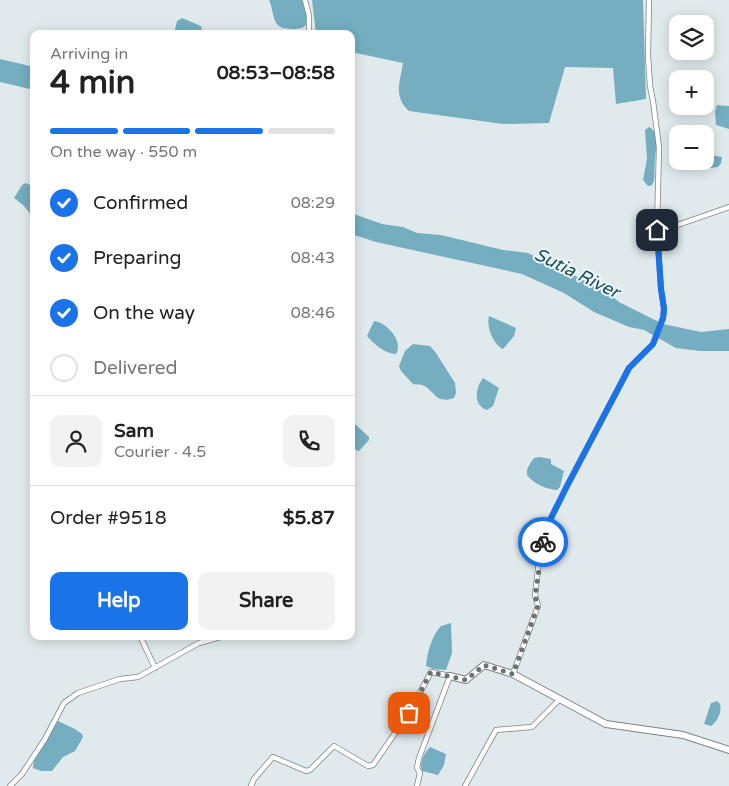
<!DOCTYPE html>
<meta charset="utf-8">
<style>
body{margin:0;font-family:"Varela Round",sans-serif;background:#f2f2f2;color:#222;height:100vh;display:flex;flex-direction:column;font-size:19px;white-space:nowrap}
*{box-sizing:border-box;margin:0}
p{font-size:16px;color:#767676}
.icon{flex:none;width:28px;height:28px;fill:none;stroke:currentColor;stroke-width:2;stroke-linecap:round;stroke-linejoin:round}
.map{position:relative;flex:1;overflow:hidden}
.details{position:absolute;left:30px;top:30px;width:325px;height:610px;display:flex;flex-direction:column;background:#fff;border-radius:10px;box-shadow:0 2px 12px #0003}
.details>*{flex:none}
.controls{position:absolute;left:669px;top:15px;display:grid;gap:10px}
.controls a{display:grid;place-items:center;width:45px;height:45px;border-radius:10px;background:#fff;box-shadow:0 2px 12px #0003;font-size:25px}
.pin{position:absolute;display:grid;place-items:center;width:42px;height:42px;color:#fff;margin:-21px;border-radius:10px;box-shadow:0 2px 8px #0006}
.courier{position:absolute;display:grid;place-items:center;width:50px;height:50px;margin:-25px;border:4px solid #1a73e8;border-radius:50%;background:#fff;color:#222;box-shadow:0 1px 6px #0007}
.overview em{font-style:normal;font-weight:800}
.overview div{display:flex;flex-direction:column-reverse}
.overview{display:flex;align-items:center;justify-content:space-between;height:85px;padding:0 20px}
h1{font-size:32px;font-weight:800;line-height:38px}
.bar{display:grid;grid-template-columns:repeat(4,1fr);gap:8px 5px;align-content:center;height:60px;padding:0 20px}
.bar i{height:6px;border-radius:4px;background:#e0e0e0}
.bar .on{background:#1a73e8}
.bar p{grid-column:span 4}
.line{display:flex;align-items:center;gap:12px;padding:0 20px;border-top:1px solid #e0e0e0}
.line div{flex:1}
.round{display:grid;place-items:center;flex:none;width:52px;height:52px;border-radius:10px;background:#f2f2f2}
ol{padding:0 20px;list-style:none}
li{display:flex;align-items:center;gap:15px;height:55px}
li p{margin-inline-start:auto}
li .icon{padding:5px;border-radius:50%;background:#1a73e8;color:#fff;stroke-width:4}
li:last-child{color:#767676}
li i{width:28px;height:28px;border:2px solid #e0e0e0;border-radius:50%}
.cta{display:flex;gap:10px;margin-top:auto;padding:10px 20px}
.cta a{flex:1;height:58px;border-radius:10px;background:#1a73e8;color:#fff;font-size:20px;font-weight:800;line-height:58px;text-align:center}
.cta a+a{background:#f2f2f2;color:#222}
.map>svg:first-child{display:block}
.water{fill:#74aec0}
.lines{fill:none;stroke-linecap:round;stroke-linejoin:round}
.street-casing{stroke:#7b8487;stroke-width:6}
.secondary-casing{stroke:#7b8487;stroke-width:8}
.street{stroke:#fff;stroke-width:4.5}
.secondary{stroke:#fff;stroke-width:6}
.done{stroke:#6c7273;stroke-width:5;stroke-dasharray:0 9}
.route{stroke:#1a73e8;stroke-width:6}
.labels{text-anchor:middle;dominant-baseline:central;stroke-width:4;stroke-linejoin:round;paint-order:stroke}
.water-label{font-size:18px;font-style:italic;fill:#1b4c5a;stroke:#edf7fa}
</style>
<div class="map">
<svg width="729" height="786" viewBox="0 0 729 786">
<rect width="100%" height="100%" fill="#e0eaed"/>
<g class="water">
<path d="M269 0H302C306 13 315 29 294 29 290 29 283 29 279 26 272 21 273 7 269 0Z"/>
<path d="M312 0H643L646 99 616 104 613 68 565 67 549 123 503 124 409 111C393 96 400 83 403 63L351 52V34H316Z"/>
<polygon points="182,18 201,26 203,34 174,34 177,21"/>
<polygon points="0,59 34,67 34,90 0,82"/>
<polygon points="717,105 729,106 729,129 716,125 715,111"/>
<path d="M649 127C661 133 655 150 655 161 654 168 655 174 654 181L652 185 648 186 643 180 647 159 645 130Z"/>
<polygon points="705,131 708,131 711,134 710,146 711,152 710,155 722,157 721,163 718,167 711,168 704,164 705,134 702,134"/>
<polygon points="26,183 34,187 34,218 23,205 14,198 22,185"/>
<polygon points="351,213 382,224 403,227 417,233 441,235 503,250 528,253 570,273 609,294 619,302 663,324 701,332 729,329 729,351 700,351 676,348 644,330 629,327 594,312 564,293 522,274 376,242 351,234"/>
<path d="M489 316 516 328 514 336 503 349C493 345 486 326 489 316Z"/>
<path d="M374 321C386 322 404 341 396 354 385 354 374 344 367 336Z"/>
<path d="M413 344 430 346 436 353 455 383 456 393 454 398C435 405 434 389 422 385 419 384 416 385 413 384L401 371 399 366 405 351Z"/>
<path d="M483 378 499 388 493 406 487 410C473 405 475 389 483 378Z"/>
<polygon points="351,425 356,425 369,437 369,440 359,451 356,450 351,444"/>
<path d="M539 457 551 459V464L564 471 560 487 557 490C546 489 534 484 527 475 526 469 530 463 534 458Z"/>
<path d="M451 623 452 653 446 670 433 669 426 666C427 653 432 635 441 626Z"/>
<path d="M717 701 720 704C722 711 718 721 711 726L704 724 711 703Z"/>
<polygon points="58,721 75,729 82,734 83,737 75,751 63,757 52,771 41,771 33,768 34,760"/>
<path d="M430 747 446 754 444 765 438 775 422 771C419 763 424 753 430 747Z"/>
</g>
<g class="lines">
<g class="street-casing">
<g id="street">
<polyline points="305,0 309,16 309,34"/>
<polyline points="657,230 669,228 729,207"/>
<polyline points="140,636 155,668"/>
<polyline points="513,674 538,606 535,595 540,552 546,528 567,486 629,368 653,344 663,318 664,309 661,289 657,230 659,147 653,101 650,86 648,55 649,0"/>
<polyline points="10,786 22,774 45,739 64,703 78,693 120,679 138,677 199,643 224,636"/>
<polyline points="251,786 254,779 273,757 306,771 310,770 334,746 368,766 373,765 409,713 431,672 450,676 419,758 417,768 420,773 417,786"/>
<polyline points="465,786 496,730 532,727 559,700"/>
</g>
</g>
<g class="secondary-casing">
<polyline id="secondary" points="450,676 466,680 484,665 513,674 606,724 683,735 729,750"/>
</g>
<use href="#street" class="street"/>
<use href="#secondary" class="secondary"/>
</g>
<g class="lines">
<polyline class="done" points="409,713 431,672 466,680 484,665 513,674 538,606 535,596 543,542"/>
<polyline class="route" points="543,542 546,528 567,486 629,368 653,344 663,318 664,309 661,289 657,230"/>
</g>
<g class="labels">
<g class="water-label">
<text transform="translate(577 273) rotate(26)">Sutia River</text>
</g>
</g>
</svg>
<div class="controls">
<a><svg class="icon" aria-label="layers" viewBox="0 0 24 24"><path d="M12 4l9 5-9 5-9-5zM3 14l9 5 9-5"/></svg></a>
<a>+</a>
<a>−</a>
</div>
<div class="pin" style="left:409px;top:713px;background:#ea580c"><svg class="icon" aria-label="bag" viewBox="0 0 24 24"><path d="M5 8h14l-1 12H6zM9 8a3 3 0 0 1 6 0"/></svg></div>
<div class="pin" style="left:657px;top:230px;background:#1f2937"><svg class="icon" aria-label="home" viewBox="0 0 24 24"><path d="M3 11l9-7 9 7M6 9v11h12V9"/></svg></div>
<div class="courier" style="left:543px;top:542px"><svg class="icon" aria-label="bike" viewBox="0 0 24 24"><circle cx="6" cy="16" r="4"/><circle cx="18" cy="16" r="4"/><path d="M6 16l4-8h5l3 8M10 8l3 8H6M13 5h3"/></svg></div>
<section class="details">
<div class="overview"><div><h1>4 min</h1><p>Arriving in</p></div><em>08:53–08:58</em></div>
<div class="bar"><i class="on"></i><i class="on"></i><i class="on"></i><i></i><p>On the way · 550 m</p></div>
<ol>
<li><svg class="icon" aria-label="check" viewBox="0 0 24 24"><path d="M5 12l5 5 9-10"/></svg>Confirmed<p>08:29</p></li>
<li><svg class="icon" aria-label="check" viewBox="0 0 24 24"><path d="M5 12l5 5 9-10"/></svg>Preparing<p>08:43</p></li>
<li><svg class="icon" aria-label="check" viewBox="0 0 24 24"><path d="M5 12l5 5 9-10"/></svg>On the way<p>08:46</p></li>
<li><i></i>Delivered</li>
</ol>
<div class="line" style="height:90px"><a class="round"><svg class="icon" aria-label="person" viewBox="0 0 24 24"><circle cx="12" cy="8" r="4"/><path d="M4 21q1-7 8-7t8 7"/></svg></a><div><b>Sam</b><p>Courier · 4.5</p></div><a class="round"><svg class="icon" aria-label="phone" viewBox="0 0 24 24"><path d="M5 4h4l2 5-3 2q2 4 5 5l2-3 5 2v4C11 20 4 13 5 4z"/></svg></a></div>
<div class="line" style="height:65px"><div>Order #9518</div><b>$5.87</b></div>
<div class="cta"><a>Help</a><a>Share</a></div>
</section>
</div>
